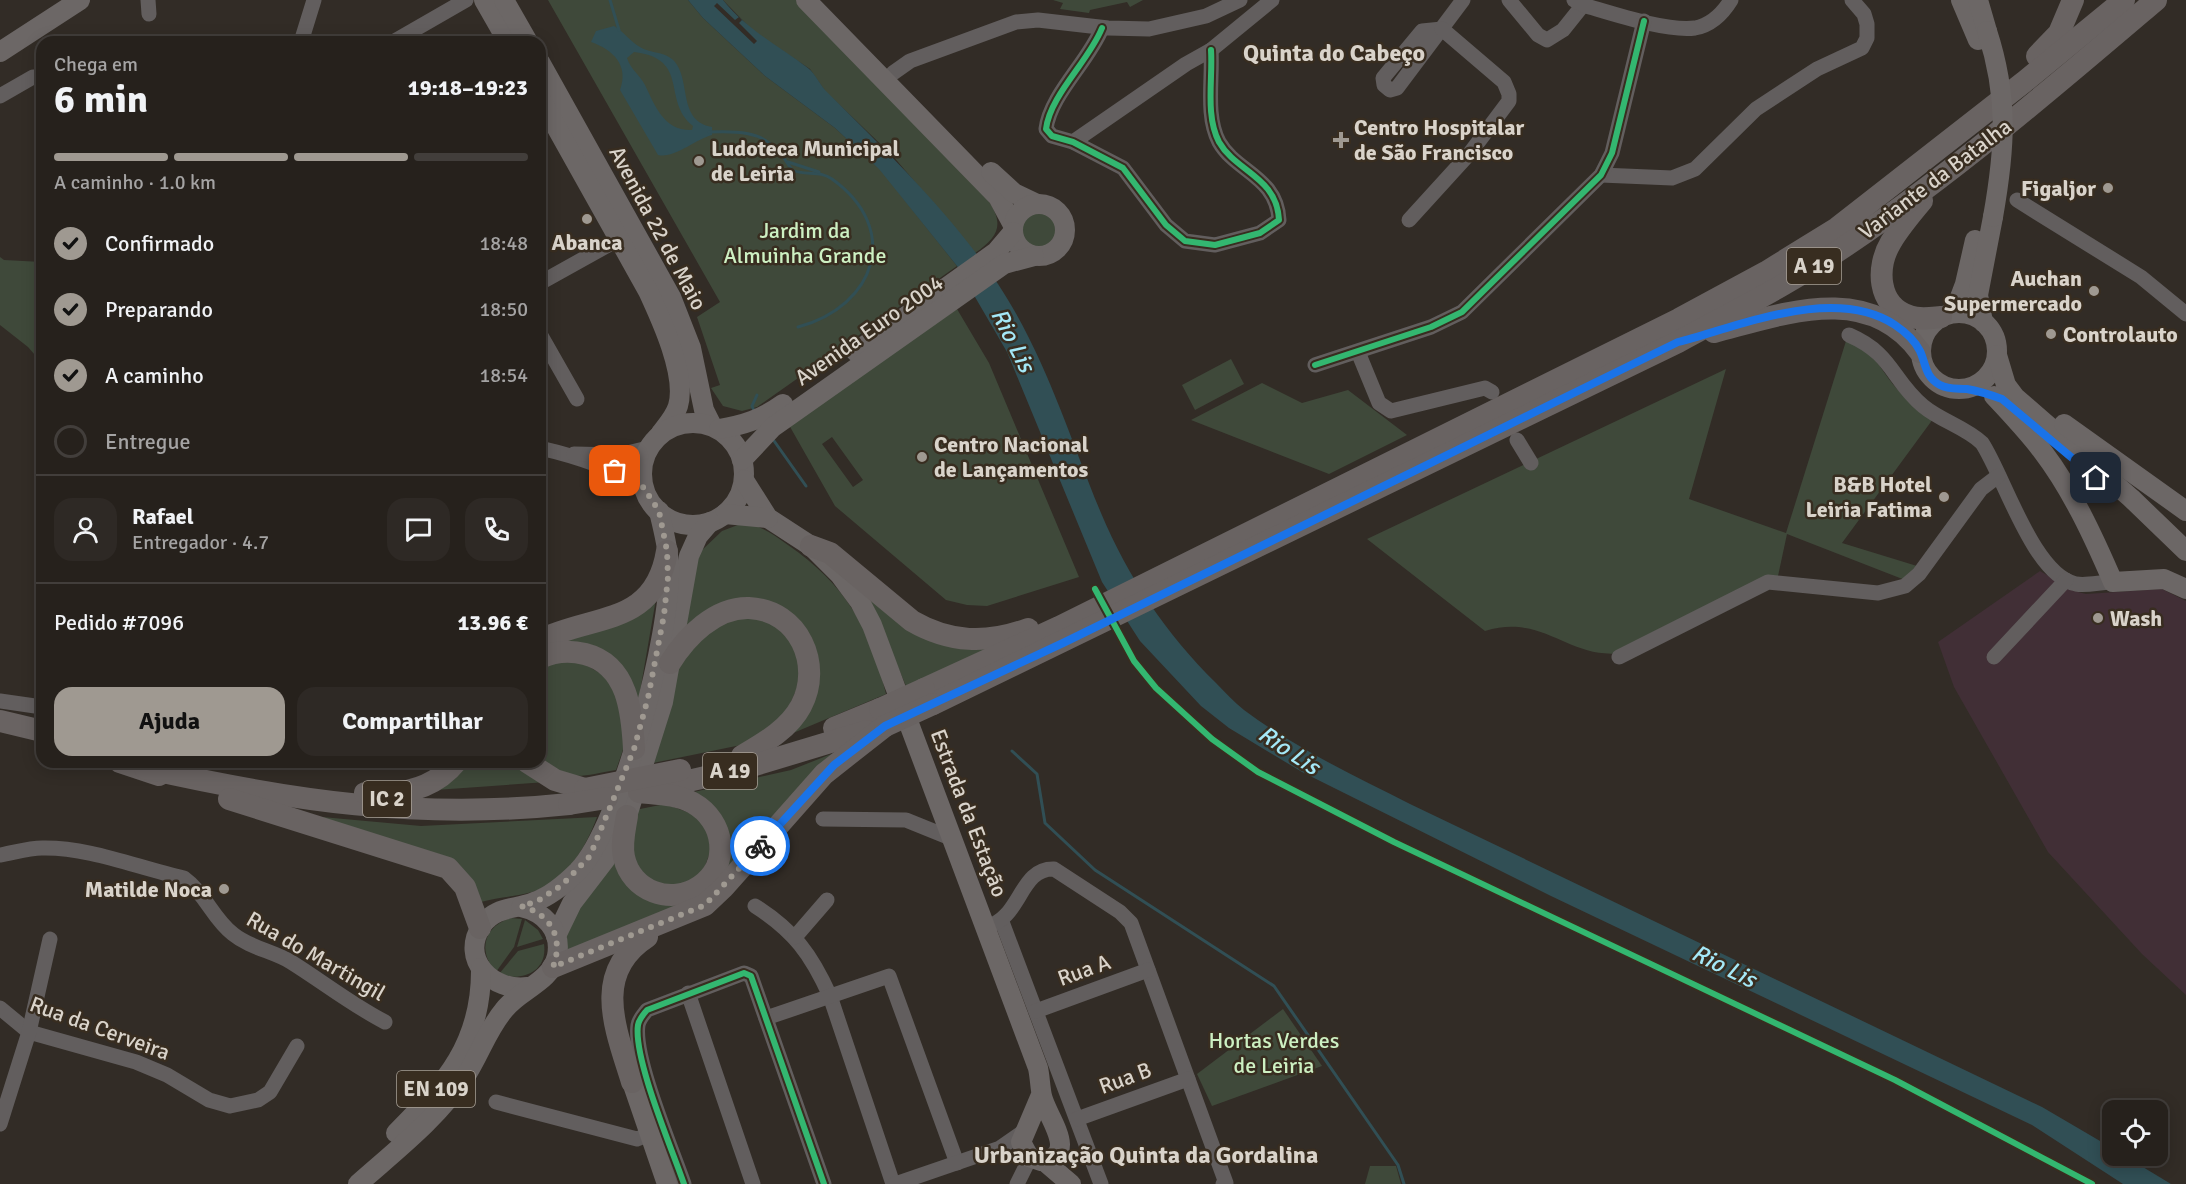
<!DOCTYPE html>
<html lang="pt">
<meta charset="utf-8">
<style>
body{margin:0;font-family:Signika,sans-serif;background:#2e2925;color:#f1f3f6;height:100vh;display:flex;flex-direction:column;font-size:22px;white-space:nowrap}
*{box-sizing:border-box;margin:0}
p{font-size:20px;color:#a4a3a3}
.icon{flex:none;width:33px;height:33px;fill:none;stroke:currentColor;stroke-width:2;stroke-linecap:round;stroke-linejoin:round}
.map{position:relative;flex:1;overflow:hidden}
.details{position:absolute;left:36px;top:36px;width:510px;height:732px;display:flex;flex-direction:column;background:#26211c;border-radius:18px;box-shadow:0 3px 15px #0003,0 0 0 2px #423e3b}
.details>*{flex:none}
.controls{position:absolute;left:2102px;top:1100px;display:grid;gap:12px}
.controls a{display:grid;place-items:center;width:66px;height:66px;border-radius:12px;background:#26211c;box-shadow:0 3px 15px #0003,0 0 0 2px #423e3b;font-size:30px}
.pin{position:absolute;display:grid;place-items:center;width:51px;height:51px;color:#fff;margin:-26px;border-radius:12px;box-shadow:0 3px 9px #0006}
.courier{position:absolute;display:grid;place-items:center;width:60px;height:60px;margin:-30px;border:4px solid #1a73e8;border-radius:50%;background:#fff;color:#222;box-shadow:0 2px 8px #0007}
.head em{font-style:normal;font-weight:700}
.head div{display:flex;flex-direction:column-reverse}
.head{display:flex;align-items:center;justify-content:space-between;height:102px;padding:0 18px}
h1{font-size:39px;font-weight:700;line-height:45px}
.bar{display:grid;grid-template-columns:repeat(4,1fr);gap:9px 6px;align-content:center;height:72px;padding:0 18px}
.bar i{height:8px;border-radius:4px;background:#423e3b}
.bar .on{background:#9f9991}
.bar p{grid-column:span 4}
.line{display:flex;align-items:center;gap:15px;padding:0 18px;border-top:2px solid #423e3b}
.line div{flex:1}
.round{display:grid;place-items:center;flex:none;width:63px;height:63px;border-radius:18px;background:#2e2925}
ol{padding:0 18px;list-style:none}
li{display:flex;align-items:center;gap:18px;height:66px}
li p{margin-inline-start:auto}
li .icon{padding:6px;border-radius:50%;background:#9f9991;color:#111;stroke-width:4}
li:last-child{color:#a4a3a3}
li i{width:33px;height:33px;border:3px solid #423e3b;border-radius:50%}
.primary-button{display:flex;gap:12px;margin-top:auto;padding:12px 18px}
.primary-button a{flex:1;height:69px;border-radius:18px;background:#9f9991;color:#111;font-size:24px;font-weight:700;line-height:69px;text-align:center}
.primary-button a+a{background:#2e2925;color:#f1f3f6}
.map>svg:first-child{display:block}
.industrial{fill:#412f36}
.green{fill:#3f493a;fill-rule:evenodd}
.water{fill:#314f55;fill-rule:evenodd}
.pier{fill:#322c26}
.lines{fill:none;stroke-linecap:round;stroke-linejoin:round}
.stream{stroke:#314f55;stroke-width:3}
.minor{stroke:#625e5e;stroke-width:15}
.major{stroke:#6c6766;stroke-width:20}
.highway{stroke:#696362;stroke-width:22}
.major-bridge{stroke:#6c6766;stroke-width:20}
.highway-bridge{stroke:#696362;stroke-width:22}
.cycleway-casing{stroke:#382d20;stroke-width:10}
.cycleway{stroke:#33b770;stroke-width:6}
.done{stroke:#9f9991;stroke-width:6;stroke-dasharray:0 10.8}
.route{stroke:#1a73e8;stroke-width:8}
.poi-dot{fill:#9f9991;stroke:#382d20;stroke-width:2}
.labels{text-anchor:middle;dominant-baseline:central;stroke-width:5;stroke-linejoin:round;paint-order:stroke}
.shield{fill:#382d20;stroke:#a9a197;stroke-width:1.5}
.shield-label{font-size:21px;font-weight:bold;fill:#d9d3ca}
.poi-label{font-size:22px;font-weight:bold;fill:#d9d3ca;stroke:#382d20;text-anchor:start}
.street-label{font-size:22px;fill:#d9d3ca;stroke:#382d20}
.park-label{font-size:22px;fill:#cdf0c2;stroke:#382d20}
.neighbourhood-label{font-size:24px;font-weight:bold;fill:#d9d3ca;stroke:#382d20}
.water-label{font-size:24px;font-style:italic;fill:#a4e8f7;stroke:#382d20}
</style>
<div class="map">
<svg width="2186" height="1184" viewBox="0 0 2186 1184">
<rect width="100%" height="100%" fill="#322c26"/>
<polygon class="industrial" points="2040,571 2074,591 2086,594 2162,589 2186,601 2186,995 2142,954 2048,852 1954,687 1938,642"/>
<g class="green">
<polygon points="548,0 688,0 703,18 765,76 835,128 880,169 957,266 757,407 742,411 723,406 711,388 720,385 697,317 720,302"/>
<path d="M723 0H797L988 200C1005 225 998 237 975 253L893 156 825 91 810 69 754 32Z"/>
<polygon points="1053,0 1143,0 1130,7 1127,2 1090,10 1089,13 1060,9 1063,3"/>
<circle cx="1038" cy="230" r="19"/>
<polygon points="0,257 4,260 42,262 42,363 28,347 0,325"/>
<path d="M957 309 989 363 1079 577 987 606 967 605 946 600 835 506 789 425ZM832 437 863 480 853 487 822 444Z"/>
<path d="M1846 341C1877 352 1877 366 1897 389 1908 401 1920 410 1933 419L1842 543 1917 566 1905 580 1787 534 1778 576 1622 653C1568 660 1544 613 1485 631L1367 539 1726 369 1689 499 1786 533Z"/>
<polygon points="1231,359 1244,384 1195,410 1182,385"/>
<polygon points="1262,383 1302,403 1348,390 1407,435 1329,474 1191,420"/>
<path d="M743 523C761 525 774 535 788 545 844 584 871 627 886 694L786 736 815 683 766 605 683 636 699 553 722 531Z"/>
<polygon points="860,588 994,646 906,686 875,613"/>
<polygon points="657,593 637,709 630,686 544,645"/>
<polygon points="737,616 768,620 794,643 802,677 781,724 741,745 653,763 674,676 699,638"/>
<path d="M570 656 614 681 625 744 616 770C582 776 570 782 540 762V665Z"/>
<polygon points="839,751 714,889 567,953 566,931 570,920 617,854 658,900 724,862 685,794 791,770"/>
<polygon points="467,762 521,762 547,782 435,790"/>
<polygon points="665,804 701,817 712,846 703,872 681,887 652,884 633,866 635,810"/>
<path d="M322 817 421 826 597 817C586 847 566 883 532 892 515 897 498 897 481 902L474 884Z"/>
<path d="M511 918 522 919 514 947 496 972C477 951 484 926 511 918Z"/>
<polygon points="525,920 538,930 543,939 517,947"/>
<path d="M544 944C548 972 521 982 499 974L518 951Z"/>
<polygon points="1283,1009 1322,1066 1212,1106 1197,1074"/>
<polygon points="1370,1166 1396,1166 1401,1184 1365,1184"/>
</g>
<g class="water">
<path d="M688 0H723C747 30 778 45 808 68 816 74 820 86 828 93 888 153 951 213 998 284 1045 355 1069 436 1101 513 1128 577 1166 634 1216 683 1225 692 1234 702 1244 710 1295 748 1353 775 1410 804L2042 1107 2112 1148V1155H2123L2171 1184H2123L2032 1125 1551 896 1302 772 1229 728 1201 706 1140 641 1102 582 1007 352 957 266 879 169 835 128 765 76 703 18Z"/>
<path d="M614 26C624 32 631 42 640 47 651 54 666 51 675 62 691 82 678 121 712 127V135C696 139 674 159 658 155L620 90C629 66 614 50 591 42L596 31ZM634 52C691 59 661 100 693 126L692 130C664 131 655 106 645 85 640 75 631 70 627 58Z"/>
</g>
<polygon class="pier" points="717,3 735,20 739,17 742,20 739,23 757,41 754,44 714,6"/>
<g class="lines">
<g class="stream">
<polyline points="610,0 619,30"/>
<path d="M709 132C751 131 769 132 792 170 805 176 820 170 832 179 902 229 876 306 798 327"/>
<polyline points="788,162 819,172"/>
<polyline points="755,413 752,406 757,395"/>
<polyline points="772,438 806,486"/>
<polyline points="1012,751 1037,774 1045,823 1095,870 1274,986 1398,1165 1404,1184"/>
</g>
<g class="minor">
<polyline points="148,0 149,14"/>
<polyline points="1509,0 1538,35 1547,40 1563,30 1583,5"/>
<path d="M1574 0 1583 5C1611 13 1667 32 1695 28 1711 25 1723 13 1731 0"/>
<path d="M1102 28C1089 61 1050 95 1046 129L1052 136 1073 142 1123 168 1166 225 1185 241 1215 245 1260 233 1279 220C1277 177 1236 172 1219 142 1205 115 1213 79 1211 50"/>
<polyline points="1442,29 1422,31 1383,78 1384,85 1390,90 1397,88 1463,0"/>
<polyline points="301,42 314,0"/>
<polyline points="393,42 466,0"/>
<polyline points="893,73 910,61 1016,22 1038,20 1108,28 1149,29 1206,16 1240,0"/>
<polyline points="0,96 33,77 42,77"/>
<polyline points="1073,142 1186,64 1211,50 1272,0"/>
<polyline points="1601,175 1672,178 1695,169 1756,109 1817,69 1862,48 1867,38 1867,24 1864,14 1852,0"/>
<polyline points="2017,200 2141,277 2186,314"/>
<polyline points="1409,220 1470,153 1509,101 1509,94 1504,82 1442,29"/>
<polyline points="540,283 619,239"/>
<polyline points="540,334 577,399"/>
<path d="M1849 335C1893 354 1891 379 1923 406 1941 421 1965 427 1982 443 2004 476 2033 575 2076 584 2087 586 2101 582 2113 582"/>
<polyline points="1358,352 1379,403 1391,411 1485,388 1492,392"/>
<polyline points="1315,365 1431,327 1462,312 1601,175 1612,153 1644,21"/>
<polyline points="1517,440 1531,463"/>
<path d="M540 448C575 456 612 468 643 487"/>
<polyline points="574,454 619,455 648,448"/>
<polyline points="1619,657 1768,582 1878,593 1905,586 1919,574 1981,489 1998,476"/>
<polyline points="1994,657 2066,580"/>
<polyline points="0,701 42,707"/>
<polyline points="823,819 906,820 953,839"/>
<path d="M0 855C13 853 28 848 42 848 90 847 138 868 184 878 205 893 213 919 233 934 250 948 273 951 291 962 323 982 352 1005 385 1022"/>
<path d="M755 906C794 931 811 954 830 996L893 1184"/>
<polyline points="1002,922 1101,1184"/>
<path d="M986 927C1022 918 1019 868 1054 869L1120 912 1131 923 1226 1183 1223 1184"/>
<polyline points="795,937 827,900"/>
<polyline points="688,993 753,1184"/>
<polyline points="0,1008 29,1032 136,1062 167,1075 209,1100 230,1106 258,1100 270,1092 297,1046"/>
<polyline points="1036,1011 1148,970"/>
<polyline points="766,1018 889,976 957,1163"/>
<polyline points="496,1102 637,1139 650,1134"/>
<polyline points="1077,1119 1188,1079"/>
<polyline points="0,1124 29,1032 50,939"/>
<path d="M684 1184C672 1149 633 1058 638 1025 639 1019 643 1015 647 1010L744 973 751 976 824 1184"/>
<polyline points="895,1184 1000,1148 1023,1132"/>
<polyline points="1017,1184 1030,1158"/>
</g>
<g class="major">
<polyline points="484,0 508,42"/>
<polyline points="504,0 528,42"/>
<polyline points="806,0 998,197 1013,225"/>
<polyline points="1961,0 1978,40"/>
<polyline points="1978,0 1987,31"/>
<polyline points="0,52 80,0"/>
<polyline points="540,62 671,297 691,348 704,410 712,426"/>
<path d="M540 98 648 291C661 319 687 375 678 406 675 416 668 424 661 433"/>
<polyline points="991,172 1014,193 1035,203"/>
<circle cx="1039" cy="230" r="26"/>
<polyline points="1954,313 1965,284 1975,240"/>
<circle cx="1959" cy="351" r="38"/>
<polyline points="1983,322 1978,295 1993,217"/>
<polyline points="856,352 996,252 1013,232"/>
<polyline points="1997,355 2006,385 2015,397 2131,498 2186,551"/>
<path d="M1994 396C2011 414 2028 432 2043 452 2072 490 2094 538 2113 582L2164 579 2186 589"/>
<circle cx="693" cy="474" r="51"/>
<polyline points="2064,424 2186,511"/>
<path d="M719 429C744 425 762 419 783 404"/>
<polyline points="742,460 773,427 1004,264 1034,256"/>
<path d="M744 480 768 518 811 546 840 575 860 602 872 625 1038 1068C1040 1077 1040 1087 1042 1096 1046 1116 1081 1156 1041 1161L1029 1157 1021 1142 1041 1095"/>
<polyline points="725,514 768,518"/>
<polyline points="556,936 572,903 605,860 627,816 663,702 689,556 698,536 710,522"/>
<path d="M528 987C493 992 459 960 482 925 496 906 514 910 534 902 551 896 566 883 578 871 622 825 672 630 669 565 668 547 663 529 659 511"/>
<polyline points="632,1082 667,1184"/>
<path d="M396 1133C446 1083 482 1043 481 968"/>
<polyline points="1044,1161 1071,1184"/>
<path d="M358 1184C395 1151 437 1119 465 1077 479 1056 487 1030 504 1010 519 990 551 982 557 956 562 930 544 912 521 907"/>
</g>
<g class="highway">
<polyline points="2037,56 2059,33 2073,0"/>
<path d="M1922 201C1911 214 1900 227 1891 242 1876 267 1877 305 1909 316 1919 320 1930 318 1941 317"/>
<path d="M1714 332C1784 314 1868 281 1920 352"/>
<path d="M811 546 830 553 912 621C950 643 987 644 1028 629"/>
<path d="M540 640C594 614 655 626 667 551"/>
<path d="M540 658C555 651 569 650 585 654 628 665 632 712 634 749"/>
<path d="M670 663C686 637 715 607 749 608 799 610 823 665 801 706 789 729 764 743 742 756"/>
<polyline points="924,689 1059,627 1679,319 1766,272 1837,228 2024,82 2124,0"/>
<path d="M933 704 1678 342C1735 311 1793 282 1847 245 1956 171 2056 85 2156 0"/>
<polyline points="0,721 42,731"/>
<polyline points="834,728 880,709"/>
<polyline points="120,762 159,775"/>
<polyline points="527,762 555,780 585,789"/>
<path d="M145 768C291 801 419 820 569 804"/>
<polyline points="653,789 745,768 867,731"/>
<path d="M365 793C400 796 433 790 456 762"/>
<polyline points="229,799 448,868 465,887 480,928"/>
<path d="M627 816C625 829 621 843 624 857 631 891 671 906 700 886 731 864 725 821 693 803 677 794 657 794 639 792"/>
<polyline points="553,967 705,905 724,887 824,774 885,726"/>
<path d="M632 1082C616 1030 591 973 647 937"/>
</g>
<path class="major-bridge" d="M1987 31C2009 98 2005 149 1993 217"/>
<g class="highway-bridge">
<polyline points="880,709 924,689"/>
<polyline points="885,726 933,704"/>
<polyline points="585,789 680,770"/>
<polyline points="569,804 607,798"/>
</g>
<g class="cycleway-casing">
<g id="cycleway">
<path d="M1102 28C1089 61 1050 95 1046 129L1052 136 1073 142 1123 168 1166 225 1185 241 1215 245 1260 233 1279 220C1277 177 1236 172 1219 142 1205 115 1213 79 1211 50"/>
<polyline points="1315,365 1431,327 1462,312 1601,175 1612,153 1644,21"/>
<polyline points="1095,589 1134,661 1156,688 1212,739 1258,772 1394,842 1895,1080 2092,1184"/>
<path d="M684 1184C672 1149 633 1058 638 1025 639 1019 643 1015 647 1010L744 973 751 976 824 1184"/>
</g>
</g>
<use href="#cycleway" class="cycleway"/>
</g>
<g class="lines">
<path class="done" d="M615 471 643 487 659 511 667 551 668 577 664 615 648 698 634 749 590 856 562 885 536 902 521 906C551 914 564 938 553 967L705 905 760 846"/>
<path class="route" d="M760 846 834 765 885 726 1063 643 1678 342C1740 326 1835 285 1895 325 1904 331 1915 341 1920 351 1926 364 1925 377 1940 385 1949 390 1958 388 1967 389 1979 391 1991 395 2002 399L2096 478"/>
</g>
<g class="poi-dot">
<path d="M1338 131h6v6h6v6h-6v6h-6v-6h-6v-6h6z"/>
<circle cx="699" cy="161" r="6"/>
<circle cx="2108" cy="188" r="6"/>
<circle cx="587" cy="219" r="6"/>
<circle cx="2094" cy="291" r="6"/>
<circle cx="2051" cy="334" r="6"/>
<circle cx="922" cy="457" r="6"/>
<circle cx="1944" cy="497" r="6"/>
<circle cx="2098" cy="618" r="6"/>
<circle cx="224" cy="889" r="6"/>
</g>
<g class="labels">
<g class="shield">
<rect x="1787" y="248" width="54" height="36" rx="4.5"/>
<rect x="703" y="753" width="54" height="36" rx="4.5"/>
<rect x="363" y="781" width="48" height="36" rx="4.5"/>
<rect x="397" y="1071" width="78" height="36" rx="4.5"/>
</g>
<g class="shield-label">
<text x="1814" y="266">A 19</text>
<text x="730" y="771">A 19</text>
<text x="387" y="799">IC 2</text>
<text x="436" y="1089">EN 109</text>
</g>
<g class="poi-label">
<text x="1354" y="127">Centro Hospitalar<tspan x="1354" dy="25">de São Francisco</tspan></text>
<text x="711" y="148">Ludoteca Municipal<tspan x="711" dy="25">de Leiria</tspan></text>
<text x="2096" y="188" text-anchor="end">Figaljor</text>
<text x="587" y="242" text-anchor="middle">Abanca</text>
<text x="2082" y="278" text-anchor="end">Auchan<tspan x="2082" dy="25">Supermercado</tspan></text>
<text x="2063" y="334">Controlauto</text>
<text x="934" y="444">Centro Nacional<tspan x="934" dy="25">de Lançamentos</tspan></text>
<text x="1932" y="484" text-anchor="end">B&amp;B Hotel<tspan x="1932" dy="25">Leiria Fatima</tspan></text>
<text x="2110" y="618">Wash</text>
<text x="212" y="889" text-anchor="end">Matilde Noca</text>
</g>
<g class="street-label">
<text transform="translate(1935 179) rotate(-37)">Variante da Batalha</text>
<text transform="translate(658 228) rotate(62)">Avenida 22 de Maio</text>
<text transform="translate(869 330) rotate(-35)">Avenida Euro 2004</text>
<text transform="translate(969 813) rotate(69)">Estrada da Estação</text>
<text transform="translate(316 956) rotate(30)">Rua do Martingil</text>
<text transform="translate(1084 970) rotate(-20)">Rua A</text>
<text transform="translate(100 1028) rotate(20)">Rua da Cerveira</text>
<text transform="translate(1125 1078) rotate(-20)">Rua B</text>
</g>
<g class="park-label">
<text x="805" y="230">Jardim da<tspan x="805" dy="25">Almuinha Grande</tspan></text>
<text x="1274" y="1040">Hortas Verdes<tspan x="1274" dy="25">de Leiria</tspan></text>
</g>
<g class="neighbourhood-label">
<text x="1334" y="53">Quinta do Cabeço</text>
<text x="1146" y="1155">Urbanização Quinta da Gordalina</text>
</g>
<g class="water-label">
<text transform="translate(1013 340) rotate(63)">Rio Lis</text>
<text transform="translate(1289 750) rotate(34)">Rio Lis</text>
<text transform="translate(1724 966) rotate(26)">Rio Lis</text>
</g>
</g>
</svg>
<div class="controls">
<a><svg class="icon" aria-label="locate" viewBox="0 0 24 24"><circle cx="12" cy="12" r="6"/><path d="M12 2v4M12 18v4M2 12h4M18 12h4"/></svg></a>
</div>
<div class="pin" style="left:615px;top:471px;background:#ea580c"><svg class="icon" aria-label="bag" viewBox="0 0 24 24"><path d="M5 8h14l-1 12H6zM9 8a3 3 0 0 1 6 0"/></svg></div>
<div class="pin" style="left:2096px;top:478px;background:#1f2937"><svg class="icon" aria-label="home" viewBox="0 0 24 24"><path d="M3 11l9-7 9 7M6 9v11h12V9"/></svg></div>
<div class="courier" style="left:760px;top:846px"><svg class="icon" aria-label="bike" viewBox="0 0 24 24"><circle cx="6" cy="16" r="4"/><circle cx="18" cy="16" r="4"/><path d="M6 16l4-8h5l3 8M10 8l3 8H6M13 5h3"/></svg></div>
<section class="details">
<div class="head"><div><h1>6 min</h1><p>Chega em</p></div><em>19:18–19:23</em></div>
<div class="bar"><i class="on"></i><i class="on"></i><i class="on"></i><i></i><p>A caminho · 1.0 km</p></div>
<ol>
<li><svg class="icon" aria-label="check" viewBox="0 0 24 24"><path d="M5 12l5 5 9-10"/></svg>Confirmado<p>18:48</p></li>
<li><svg class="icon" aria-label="check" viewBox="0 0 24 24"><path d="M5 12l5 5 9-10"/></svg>Preparando<p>18:50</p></li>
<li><svg class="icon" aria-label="check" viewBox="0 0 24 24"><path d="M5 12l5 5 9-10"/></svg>A caminho<p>18:54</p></li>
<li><i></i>Entregue</li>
</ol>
<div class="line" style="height:108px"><a class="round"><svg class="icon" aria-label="person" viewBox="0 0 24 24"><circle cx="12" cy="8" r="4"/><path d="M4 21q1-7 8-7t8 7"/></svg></a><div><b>Rafael</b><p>Entregador · 4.7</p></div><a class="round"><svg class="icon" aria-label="chat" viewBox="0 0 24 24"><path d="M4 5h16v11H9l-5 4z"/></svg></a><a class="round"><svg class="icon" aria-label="phone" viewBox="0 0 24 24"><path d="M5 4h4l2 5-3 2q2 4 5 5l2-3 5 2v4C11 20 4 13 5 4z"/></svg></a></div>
<div class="line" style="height:78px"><div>Pedido #7096</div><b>13.96 €</b></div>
<div class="primary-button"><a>Ajuda</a><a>Compartilhar</a></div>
</section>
</div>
